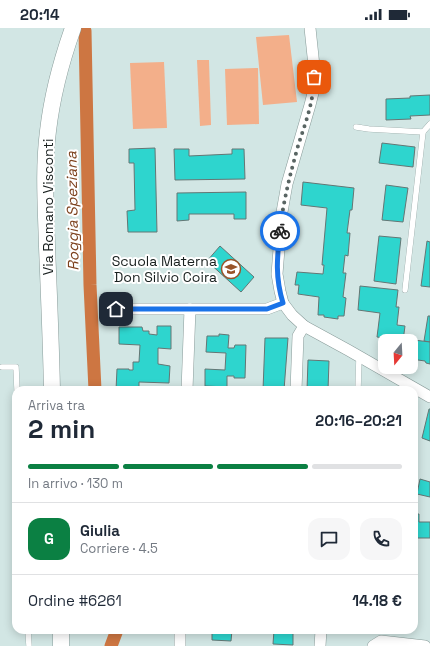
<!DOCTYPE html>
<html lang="it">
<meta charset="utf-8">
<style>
body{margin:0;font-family:"Space Grotesk",sans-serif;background:#f6f6f7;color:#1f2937;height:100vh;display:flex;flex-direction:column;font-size:15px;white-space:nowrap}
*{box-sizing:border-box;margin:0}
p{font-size:13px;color:#747a83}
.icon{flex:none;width:22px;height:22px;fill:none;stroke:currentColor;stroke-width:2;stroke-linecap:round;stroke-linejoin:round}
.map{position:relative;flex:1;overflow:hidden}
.details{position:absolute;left:12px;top:358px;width:406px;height:248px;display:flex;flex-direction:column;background:#fff;border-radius:12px;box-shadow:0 2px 10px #0003}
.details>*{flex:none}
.needle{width:26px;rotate:198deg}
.controls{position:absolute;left:378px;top:306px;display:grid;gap:8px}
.controls a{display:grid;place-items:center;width:40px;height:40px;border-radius:8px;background:#fff;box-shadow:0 2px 10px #0003;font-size:20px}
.pin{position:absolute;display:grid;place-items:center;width:34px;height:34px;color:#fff;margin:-17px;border-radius:8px;box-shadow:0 2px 6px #0006}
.courier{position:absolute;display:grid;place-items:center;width:40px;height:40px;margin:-20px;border:3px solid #1a73e8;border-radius:50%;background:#fff;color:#222;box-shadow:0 1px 5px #0007}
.overview em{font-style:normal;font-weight:700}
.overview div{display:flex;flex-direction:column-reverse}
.overview{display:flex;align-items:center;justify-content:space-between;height:68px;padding:0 16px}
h1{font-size:26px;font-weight:700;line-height:30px}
.bar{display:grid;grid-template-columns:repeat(4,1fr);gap:6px 4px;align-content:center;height:48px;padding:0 16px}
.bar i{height:5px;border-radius:3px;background:#e0e1e3}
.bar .active{background:#0b8043}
.bar p{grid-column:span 4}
.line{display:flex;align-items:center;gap:10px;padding:0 16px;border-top:1px solid #e0e1e3}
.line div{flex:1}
.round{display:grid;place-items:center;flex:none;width:42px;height:42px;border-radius:12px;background:#f6f6f7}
.status{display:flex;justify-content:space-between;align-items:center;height:28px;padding:0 20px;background:#fff;direction:ltr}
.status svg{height:11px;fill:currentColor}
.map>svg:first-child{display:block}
.green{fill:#f3af8a}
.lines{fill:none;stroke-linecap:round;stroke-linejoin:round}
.canal{stroke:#cd7642;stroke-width:13}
.building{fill:#2ed5ce;stroke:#647674}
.lane-casing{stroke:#889b99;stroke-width:6}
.street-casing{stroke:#889b99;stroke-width:12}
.secondary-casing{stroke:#889b99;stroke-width:17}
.lane{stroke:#fff;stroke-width:5.5}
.street{stroke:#fff;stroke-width:11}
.secondary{stroke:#fff;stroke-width:16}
.done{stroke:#596563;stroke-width:4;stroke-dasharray:0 7.2}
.route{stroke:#1a73e8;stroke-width:5}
.labels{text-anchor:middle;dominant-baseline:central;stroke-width:4;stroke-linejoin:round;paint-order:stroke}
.street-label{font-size:14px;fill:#181f1e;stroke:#fff}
.poi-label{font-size:14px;fill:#181f1e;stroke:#fff;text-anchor:end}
.water-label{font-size:15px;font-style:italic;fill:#7d421e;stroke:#fff}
</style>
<div class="status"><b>20:14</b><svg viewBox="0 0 49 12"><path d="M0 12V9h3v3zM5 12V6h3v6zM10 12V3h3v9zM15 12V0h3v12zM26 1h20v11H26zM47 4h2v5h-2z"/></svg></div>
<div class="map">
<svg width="430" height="618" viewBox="0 0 430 618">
<rect width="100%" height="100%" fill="#d2e6e4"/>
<g class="green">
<polygon points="289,7 297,74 263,77 256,9"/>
<polygon points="197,32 209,32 211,97 200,98"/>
<polygon points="164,34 167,100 133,101 130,35"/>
<polygon points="258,40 259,96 227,97 225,41"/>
</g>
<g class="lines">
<g class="canal">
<polyline points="85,3 90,257 95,362"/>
<polyline points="111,618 117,602"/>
</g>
</g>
<g class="building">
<polygon points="430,67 430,87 410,88 411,91 386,92 386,71 410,70 410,68"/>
<polygon points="382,115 415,119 413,139 379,135"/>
<polygon points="155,120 157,204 128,204 127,183 135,182 134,135 129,135 129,121"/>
<polygon points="174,121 189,121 189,128 232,126 232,121 244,121 245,151 175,152"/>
<polygon points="303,154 354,160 352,182 350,182 347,205 350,205 348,228 345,227 343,245 346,245 343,269 346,270 344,288 338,288 338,291 324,289 324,287 318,287 319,269 298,266 299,257 295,257 297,244 323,246 324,237 322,237 327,180 301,177"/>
<polygon points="386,157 408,160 403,194 382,192"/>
<polygon points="246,164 246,191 234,191 234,186 189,186 189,192 177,193 177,165"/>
<polygon points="379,208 401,210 396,256 374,253"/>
<polygon points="427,213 430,214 430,259 421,258"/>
<polygon points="220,218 254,249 241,264 207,233"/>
<polygon points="360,258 398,262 396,279 399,279 397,297 405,298 403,313 393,313 393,311 377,309 380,285 358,282"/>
<polygon points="428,288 430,288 430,314 424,313"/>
<polygon points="157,298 171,298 171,321 158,320 158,336 170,338 169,355 139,354 139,362 116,362 117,341 129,341 129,342 133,342 133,334 139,334 140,317 119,316 119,299 142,299 143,303 149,303 149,306 157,307"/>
<polygon points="219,306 229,307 228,320 234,320 235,317 246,317 245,350 234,350 234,348 227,348 227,359 205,358 205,341 225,342 226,325 206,324 207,308 219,308"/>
<polygon points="265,310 288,310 284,362 263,362"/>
<polygon points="414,312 430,314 430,336 426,335 425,333 411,331"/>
<polygon points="308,332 329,333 328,362 307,362"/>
<polygon points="429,381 430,381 430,413 422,410"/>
<polygon points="420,451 430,454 430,469 417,466"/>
<polygon points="414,486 419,486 419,494 430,494 430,510 414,510"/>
<polygon points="212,602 232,602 231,613 212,612"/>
<polygon points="274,602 293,602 293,617 273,616"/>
</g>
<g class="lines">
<g class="lane-casing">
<g id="lane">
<polyline points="356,99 369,101 423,104 430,96"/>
<polyline points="405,262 423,104"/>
<polyline points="2,339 16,339 17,362"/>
<polyline points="358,362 359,329"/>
<polyline points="28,602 29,618"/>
</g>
</g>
<g class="street-casing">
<g id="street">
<polyline points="310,0 314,38 314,61 310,77 287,156 282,184 277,246 280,263 283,275 292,287 304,298 348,322 430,369"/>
<polyline points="116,281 267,281 283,275"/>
<polyline points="187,362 190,281"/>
<polyline points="296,362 298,308 304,298"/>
<polyline points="180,618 180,602"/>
<polyline points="320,618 321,602"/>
<polyline points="373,618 381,613 425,618"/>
</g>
</g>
<g class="secondary-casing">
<g id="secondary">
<path d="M52 362C51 314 49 267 47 219 46 181 43 141 48 103 52 68 61 34 73 0"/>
<polyline points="61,602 61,618"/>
</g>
</g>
<use href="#lane" class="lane"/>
<use href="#street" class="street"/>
<use href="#secondary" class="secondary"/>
</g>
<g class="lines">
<path class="done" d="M280 203C283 174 290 147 298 118 305 96 314 73 314 49"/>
<path class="route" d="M116 281H267L283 275C275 249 277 230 280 203"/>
</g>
<defs>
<g id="school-ring" transform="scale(1)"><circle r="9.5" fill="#fff" stroke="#995329" stroke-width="1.5"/><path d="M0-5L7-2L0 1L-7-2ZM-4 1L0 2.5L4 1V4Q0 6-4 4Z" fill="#995329"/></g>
</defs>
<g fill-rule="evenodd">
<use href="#school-ring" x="231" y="241"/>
</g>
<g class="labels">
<g class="street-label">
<text transform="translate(48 179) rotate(-90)">Via Romano Visconti</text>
</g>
<g class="poi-label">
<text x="217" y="233">Scuola Materna<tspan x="217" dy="16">Don Silvio Coira</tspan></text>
</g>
<g class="water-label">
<text transform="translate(72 183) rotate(-91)">Roggia Speziana</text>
</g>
</g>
</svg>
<div class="controls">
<a><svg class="needle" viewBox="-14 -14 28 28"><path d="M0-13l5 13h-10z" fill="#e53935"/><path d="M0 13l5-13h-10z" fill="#747a83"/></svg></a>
</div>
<div class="pin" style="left:314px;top:49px;background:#ea580c"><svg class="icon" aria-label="bag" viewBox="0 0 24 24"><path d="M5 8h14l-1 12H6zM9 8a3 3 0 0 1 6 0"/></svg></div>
<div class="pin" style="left:116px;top:281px;background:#1f2937"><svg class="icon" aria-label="home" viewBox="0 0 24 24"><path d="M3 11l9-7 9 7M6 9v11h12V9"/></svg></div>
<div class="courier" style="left:280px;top:203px"><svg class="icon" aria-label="bike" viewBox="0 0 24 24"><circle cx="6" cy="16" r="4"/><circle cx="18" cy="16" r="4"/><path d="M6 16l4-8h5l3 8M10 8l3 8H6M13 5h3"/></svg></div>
<section class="details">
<div class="overview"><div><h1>2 min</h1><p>Arriva tra</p></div><em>20:16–20:21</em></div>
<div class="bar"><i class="active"></i><i class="active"></i><i class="active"></i><i></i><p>In arrivo · 130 m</p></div>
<div class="line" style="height:72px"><b class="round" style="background:#0b8043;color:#fff">G</b><div><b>Giulia</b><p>Corriere · 4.5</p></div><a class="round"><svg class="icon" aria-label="chat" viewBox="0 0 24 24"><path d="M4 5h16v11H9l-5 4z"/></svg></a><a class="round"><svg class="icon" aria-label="phone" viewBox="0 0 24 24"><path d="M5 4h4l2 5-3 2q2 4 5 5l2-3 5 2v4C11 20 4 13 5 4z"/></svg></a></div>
<div class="line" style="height:52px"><div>Ordine #6261</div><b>14.18 €</b></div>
</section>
</div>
